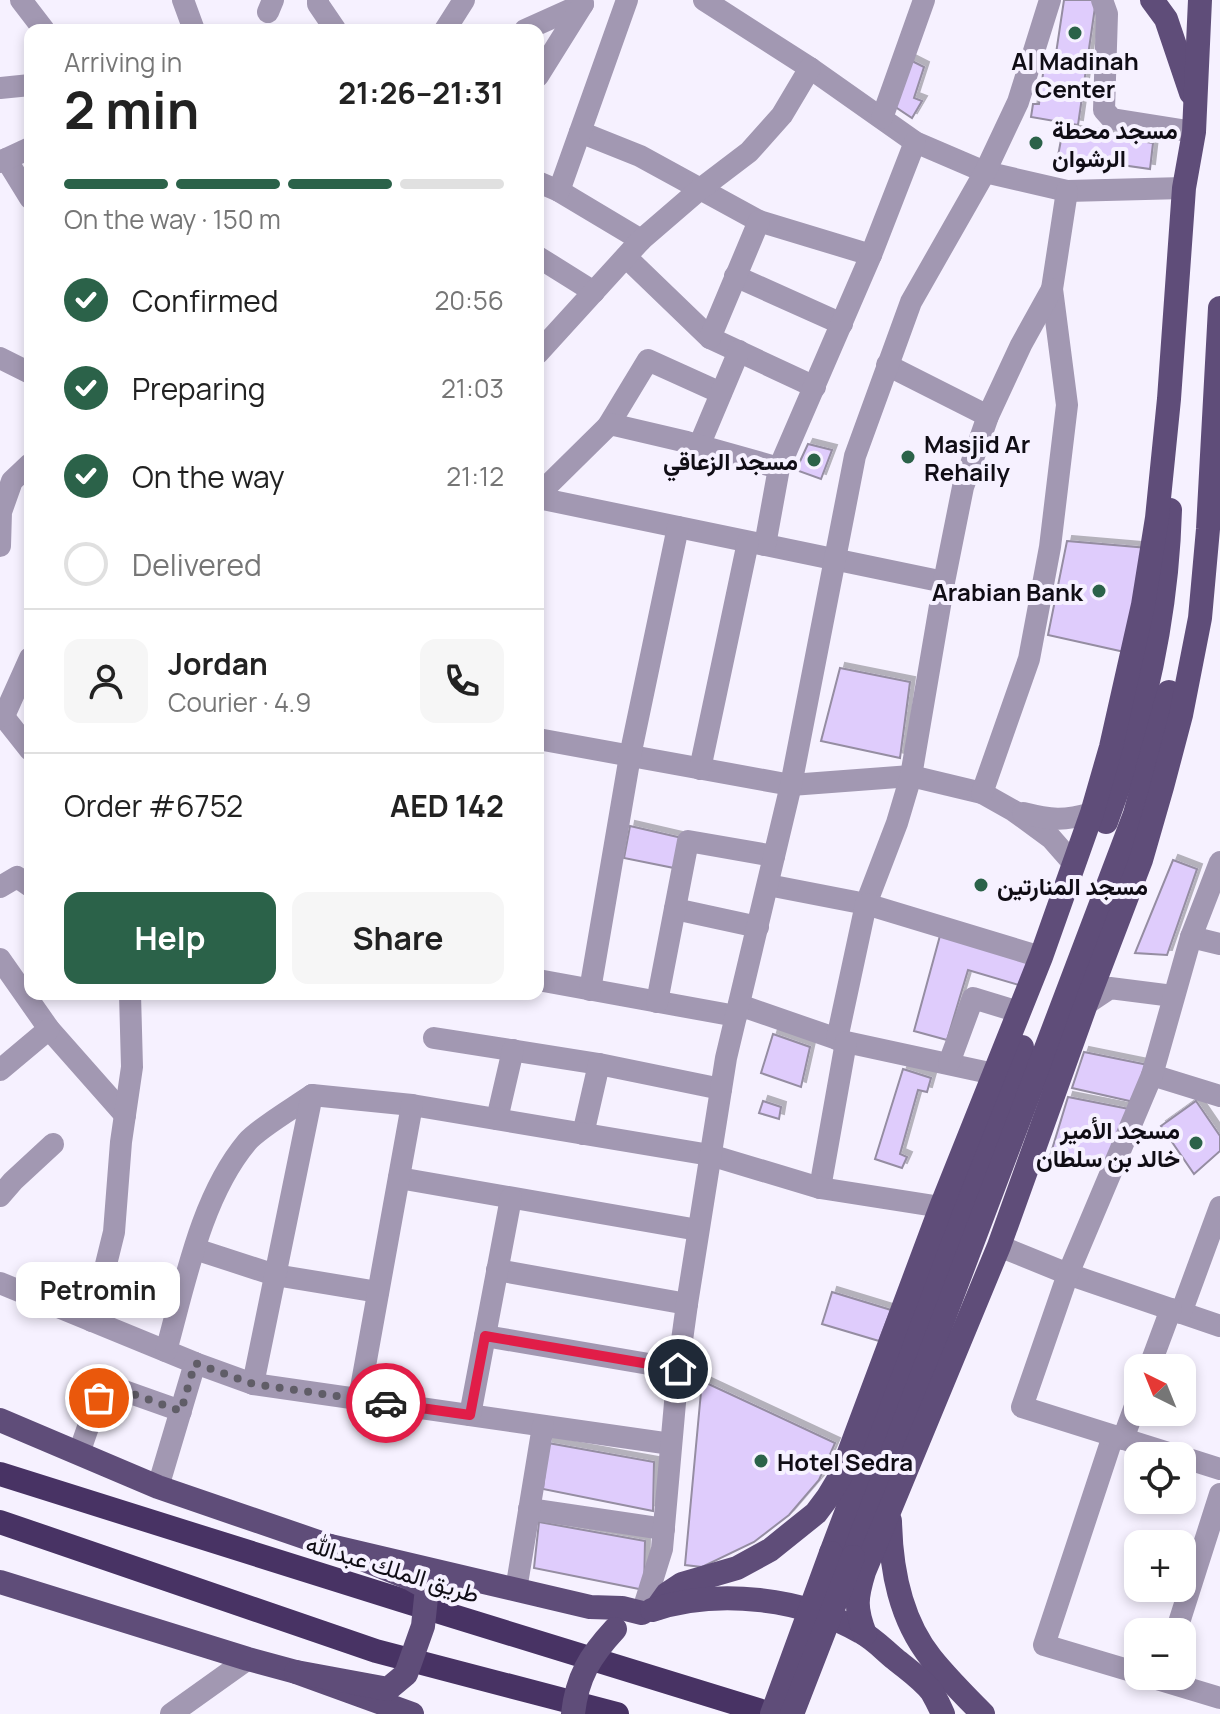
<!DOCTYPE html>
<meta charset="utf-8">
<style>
body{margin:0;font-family:Manrope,Vazirmatn,sans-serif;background:#f6f6f6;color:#222;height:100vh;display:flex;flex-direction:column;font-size:30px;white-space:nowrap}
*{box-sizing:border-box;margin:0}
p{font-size:26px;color:#767676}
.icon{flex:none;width:44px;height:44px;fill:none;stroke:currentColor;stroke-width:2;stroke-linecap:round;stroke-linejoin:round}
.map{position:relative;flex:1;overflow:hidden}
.side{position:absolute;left:24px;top:24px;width:520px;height:976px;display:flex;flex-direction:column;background:#fff;border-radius:16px;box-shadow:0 4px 12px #0003}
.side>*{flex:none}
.needle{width:52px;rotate:317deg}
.fabs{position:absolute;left:1124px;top:1354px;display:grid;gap:16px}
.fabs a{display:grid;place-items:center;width:72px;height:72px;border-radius:16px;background:#fff;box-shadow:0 4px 12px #0003;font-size:40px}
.pin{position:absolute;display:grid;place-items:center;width:68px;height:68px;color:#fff;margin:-34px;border:4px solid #fff;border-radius:50%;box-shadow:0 2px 8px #0007}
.courier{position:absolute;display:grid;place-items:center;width:80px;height:80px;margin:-40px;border:6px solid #e11d48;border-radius:50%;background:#fff;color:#222;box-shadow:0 2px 10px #0007}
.bubble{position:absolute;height:56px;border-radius:16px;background:#fff;box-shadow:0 4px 12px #0003;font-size:26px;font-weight:700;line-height:56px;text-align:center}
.overview em{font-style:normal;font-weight:700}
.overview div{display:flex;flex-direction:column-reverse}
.overview{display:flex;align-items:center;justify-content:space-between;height:136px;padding:0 40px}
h1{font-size:52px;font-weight:700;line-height:60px}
.bar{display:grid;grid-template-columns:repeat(4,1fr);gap:12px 8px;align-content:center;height:96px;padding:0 40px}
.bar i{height:10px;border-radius:6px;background:#e0e0e0}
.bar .selected{background:#2b6249}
.bar p{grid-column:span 4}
.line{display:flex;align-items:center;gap:20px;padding:0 40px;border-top:2px solid #e0e0e0}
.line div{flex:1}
.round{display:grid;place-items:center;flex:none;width:84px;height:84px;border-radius:16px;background:#f6f6f6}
ol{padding:0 40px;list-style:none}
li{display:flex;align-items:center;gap:24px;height:88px}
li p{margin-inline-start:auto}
li .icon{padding:8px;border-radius:50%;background:#2b6249;color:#fff;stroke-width:4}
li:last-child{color:#767676}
li i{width:44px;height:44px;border:4px solid #e0e0e0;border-radius:50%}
.cta{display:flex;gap:16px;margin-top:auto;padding:16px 40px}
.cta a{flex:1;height:92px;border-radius:16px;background:#2b6249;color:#fff;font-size:32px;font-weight:700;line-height:92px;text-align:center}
.cta a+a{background:#f6f6f6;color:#222}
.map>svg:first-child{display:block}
.building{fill:#dfccfc;stroke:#958da2;stroke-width:2;filter:url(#shadow)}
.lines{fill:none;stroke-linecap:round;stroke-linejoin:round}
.minor{stroke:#a298b2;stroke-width:22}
.major{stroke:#5f4d79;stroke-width:24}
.highway{stroke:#483364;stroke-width:24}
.major-bridge{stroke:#5f4d79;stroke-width:24}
.done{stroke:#605d67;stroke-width:8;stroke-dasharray:0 14.4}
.route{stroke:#e11d48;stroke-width:10}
.poi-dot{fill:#2b6249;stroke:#f6f1ff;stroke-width:3}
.labels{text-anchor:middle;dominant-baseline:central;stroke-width:8;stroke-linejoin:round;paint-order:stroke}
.poi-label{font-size:24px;font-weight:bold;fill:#100d15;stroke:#f6f1ff;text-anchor:start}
.street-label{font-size:24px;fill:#100d15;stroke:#f6f1ff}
</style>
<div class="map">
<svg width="1220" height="1714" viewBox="0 0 1220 1714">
<defs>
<filter id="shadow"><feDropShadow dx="5" dy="-5" stdDeviation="0" flood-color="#0004"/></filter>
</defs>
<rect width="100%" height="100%" fill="#f6f1ff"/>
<g class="building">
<polygon points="1064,0 1096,0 1078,125 1031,117 1033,104 1039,104 1044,66 1054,67"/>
<polygon points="908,59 924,67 914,98 922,101 912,118 891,104"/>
<polygon points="1063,129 1153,143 1150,169 1058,156"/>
<polygon points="808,444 832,450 821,479 796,470"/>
<polygon points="1067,541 1148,548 1129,653 1048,635"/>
<polygon points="840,668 910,682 900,758 821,741"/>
<polygon points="630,826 682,838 674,868 624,858"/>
<polygon points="1173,860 1197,869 1167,955 1135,953"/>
<polygon points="941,932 1032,959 1022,986 968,970 947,1040 914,1031"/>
<polygon points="773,1034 810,1047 801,1087 761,1073"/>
<polygon points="1084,1052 1148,1065 1134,1102 1072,1088"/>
<polygon points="903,1069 931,1078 927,1092 918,1090 900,1154 907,1157 902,1168 875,1159"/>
<polygon points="1068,1097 1129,1109 1106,1169 1050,1156"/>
<polygon points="763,1101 781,1107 779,1119 759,1113"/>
<polygon points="1196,1101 1220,1136 1220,1151 1194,1174 1161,1126"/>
<polygon points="832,1292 891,1310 879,1341 822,1324"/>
<polygon points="702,1381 835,1443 819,1480 789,1515 754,1542 702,1567 685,1565"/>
<polygon points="548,1443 654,1462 653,1511 543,1489"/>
<polygon points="539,1522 645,1541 644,1590 534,1568"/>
</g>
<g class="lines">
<g class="minor">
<polyline points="21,0 44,30"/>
<polyline points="183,0 194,30"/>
<polyline points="318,0 318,4 335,29"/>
<polyline points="704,0 810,68 915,142 985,172 1067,191 1184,188"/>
<polyline points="1102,0 1107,14 1104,110 1112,119 1194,132"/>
<polyline points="268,12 273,0"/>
<polyline points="445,30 464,0"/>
<polyline points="525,30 583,4"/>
<polyline points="538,76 583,4"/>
<polyline points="0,88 30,85"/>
<polyline points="882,118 924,0"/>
<polyline points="580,132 640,156 759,221 871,255"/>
<polyline points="6,159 30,198"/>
<polyline points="0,162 30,148"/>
<polyline points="538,182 559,191 641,240"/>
<polyline points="559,191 627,0"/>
<polyline points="538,257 594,292"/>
<polyline points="626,257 710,338 815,387"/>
<polyline points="735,276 842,324"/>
<polyline points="710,338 759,221"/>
<polyline points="538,353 641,240 699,190 749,152 782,115 810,68"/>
<polyline points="0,358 30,373"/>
<polyline points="887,365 988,416"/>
<polyline points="608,426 648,360 721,393"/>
<polyline points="699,446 739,351"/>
<polyline points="538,495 610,424 687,442 779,468"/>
<polyline points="538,498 944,582"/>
<polyline points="765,545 779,468 871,255 915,142"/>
<polyline points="0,546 1,512 12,481 30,464"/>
<polyline points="0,712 30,750"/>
<polyline points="4,716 30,658"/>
<polyline points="538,739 791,785 911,776 982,793 1014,811 1051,838 1073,863"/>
<polyline points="700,769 748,542"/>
<polyline points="982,793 1029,659 1050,547 1067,405 1052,289 1067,191"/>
<path d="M1023 813C1051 820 1064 821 1092 813"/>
<polyline points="768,885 866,904 897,823 911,776 944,582 963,487 988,416 1021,345 1052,289"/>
<polyline points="0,887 17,877 30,886"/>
<polyline points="675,909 758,927"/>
<polyline points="1191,937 1220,944"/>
<polyline points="0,959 49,1029 125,1115"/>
<polyline points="538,980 736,1016"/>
<polyline points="590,990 630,756 678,527"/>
<polyline points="657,1002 688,841 774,856"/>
<polyline points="1086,1004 1110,988 1173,996"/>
<polyline points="739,1005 846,1042 994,1074"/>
<polyline points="434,1038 599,1064"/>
<polyline points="837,1039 866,904 1041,957"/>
<polyline points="949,1063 973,998 1019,1012"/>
<polyline points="0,1070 49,1029"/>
<polyline points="1152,1075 1220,1096"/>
<polyline points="497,1119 513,1050"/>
<polyline points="583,1134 599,1064 721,1089"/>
<polyline points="399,1178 698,1230"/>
<polyline points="820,1188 846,1042"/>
<polyline points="0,1196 13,1181 53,1144"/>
<polyline points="999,1246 1068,1274 1220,1326"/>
<polyline points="195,1249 275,1275 378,1292"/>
<polyline points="497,1270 687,1304"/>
<polyline points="0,1283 195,1363 253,1384 671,1444"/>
<polyline points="1181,1313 1220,1207"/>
<polyline points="92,1321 114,1232 121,1142 132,1067 130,994"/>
<polyline points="485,1336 678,1369"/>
<path d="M166 1351C185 1283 201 1197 247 1142 259 1128 295 1107 312 1095"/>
<polyline points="1149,1368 1171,1309"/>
<polyline points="253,1384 312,1095 412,1105 710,1155 820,1188 941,1207"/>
<polyline points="359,1399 412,1105"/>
<polyline points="470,1415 511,1198"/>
<polyline points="1113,1436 1044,1645 1138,1673"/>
<polyline points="1123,1439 1138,1398"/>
<polyline points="79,1453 100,1393 106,1388 116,1388 181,1411"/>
<polyline points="1178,1456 1022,1407 1068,1274 1152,1075 1191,937 1220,862"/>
<polyline points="1182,1457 1220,1469"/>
<polyline points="158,1487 195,1363"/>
<polyline points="529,1509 664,1529"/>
<polyline points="516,1590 543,1426"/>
<polyline points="642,1613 662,1549 678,1369 687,1304 726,1058 791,785 855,456 911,302 985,172 1018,102 1050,0"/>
<polyline points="1176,1632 1220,1494"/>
<polyline points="1147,1676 1220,1698"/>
<polyline points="171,1714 248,1659"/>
</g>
<g class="major">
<polyline points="1152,0 1166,19 1191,93"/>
<path d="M1106 822C1143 723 1167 616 1170 510"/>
<polyline points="0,1420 158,1487 330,1546 590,1607 622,1608 642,1613"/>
<path d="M890 1521C891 1570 900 1619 931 1658 947 1678 965 1696 983 1714"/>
<polyline points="831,1553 1022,1047"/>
<polyline points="853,1557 1135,814 1169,692"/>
<polyline points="0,1582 248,1659 296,1672 412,1714"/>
<polyline points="657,1608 667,1594 682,1584 737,1568 770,1550 816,1513 828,1497 840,1477 941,1207 1041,957 1092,813 1111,747 1143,605 1157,518 1169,399 1184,188 1194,132 1200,0"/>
<path d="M652 1610C718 1588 802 1598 861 1632 874 1639 884 1650 895 1659 907 1669 922 1679 932 1692 936 1699 940 1707 943 1714"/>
<path d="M865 1634C855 1608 856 1598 864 1572L999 1246 1086 1004 1141 860 1162 787 1181 715 1200 618 1208 529 1220 308"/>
</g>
<g class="highway">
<polyline points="0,1474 401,1600 771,1714"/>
<polyline points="0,1522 376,1651 617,1714"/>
</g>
<g class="major-bridge">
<polyline points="296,1672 388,1689 406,1674 423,1626 427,1588 411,1579 330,1546"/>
<path d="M573 1714C577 1677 590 1656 615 1629"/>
<polyline points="772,1714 831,1553"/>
<polyline points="792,1714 853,1557"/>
</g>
</g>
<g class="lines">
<polyline class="done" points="99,1398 103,1389 116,1388 181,1411 195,1363 253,1384 386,1403"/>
<polyline class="route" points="386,1403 470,1415 485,1336 678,1369"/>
</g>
<g class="poi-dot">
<circle cx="1075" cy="33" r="8"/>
<circle cx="1036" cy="143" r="8"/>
<circle cx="908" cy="457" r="8"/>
<circle cx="814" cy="460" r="8"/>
<circle cx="1099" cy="591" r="8"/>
<circle cx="981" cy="885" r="8"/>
<circle cx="1196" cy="1143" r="8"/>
<circle cx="761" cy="1461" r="8"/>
</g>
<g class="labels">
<g class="poi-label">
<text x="1075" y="60" text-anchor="middle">Al Madinah<tspan x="1075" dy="28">Center</tspan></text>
<text x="1052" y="129">مسجد محطة<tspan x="1052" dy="28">الرشوان</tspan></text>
<text x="924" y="443">Masjid Ar<tspan x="924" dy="28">Rehaily</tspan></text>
<text x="798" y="460" text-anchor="end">مسجد الزعاقي</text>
<text x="1083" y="591" text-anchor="end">Arabian Bank</text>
<text x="997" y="885">مسجد المنارتين</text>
<text x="1180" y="1129" text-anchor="end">مسجد الأمير<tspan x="1180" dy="28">خالد بن سلطان</tspan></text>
<text x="777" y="1461">Hotel Sedra</text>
</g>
<g class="street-label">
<text transform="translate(393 1568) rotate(17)">طريق الملك عبدالله</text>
</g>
</g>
</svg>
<div class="fabs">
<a><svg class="needle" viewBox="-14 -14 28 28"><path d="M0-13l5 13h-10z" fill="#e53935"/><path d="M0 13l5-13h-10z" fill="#767676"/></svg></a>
<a><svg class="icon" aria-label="locate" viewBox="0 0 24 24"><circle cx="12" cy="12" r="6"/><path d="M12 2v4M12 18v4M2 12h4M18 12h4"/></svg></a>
<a>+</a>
<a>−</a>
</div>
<div class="pin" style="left:99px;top:1398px;background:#ea580c"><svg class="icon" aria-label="bag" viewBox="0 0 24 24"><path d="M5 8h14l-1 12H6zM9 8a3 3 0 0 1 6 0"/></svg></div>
<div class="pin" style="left:678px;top:1369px;background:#1f2937"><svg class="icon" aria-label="home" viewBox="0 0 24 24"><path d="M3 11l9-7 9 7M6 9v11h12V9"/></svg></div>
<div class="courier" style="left:386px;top:1403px"><svg class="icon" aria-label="car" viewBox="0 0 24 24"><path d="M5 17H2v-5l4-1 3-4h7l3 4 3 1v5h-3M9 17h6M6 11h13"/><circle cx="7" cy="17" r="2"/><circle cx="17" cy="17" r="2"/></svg></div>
<div class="bubble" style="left:16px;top:1262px;width:164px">Petromin</div>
<section class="side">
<div class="overview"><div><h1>2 min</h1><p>Arriving in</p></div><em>21:26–21:31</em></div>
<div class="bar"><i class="selected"></i><i class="selected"></i><i class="selected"></i><i></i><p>On the way · 150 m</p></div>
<ol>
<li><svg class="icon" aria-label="check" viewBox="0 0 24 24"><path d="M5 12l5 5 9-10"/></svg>Confirmed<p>20:56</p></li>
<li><svg class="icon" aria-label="check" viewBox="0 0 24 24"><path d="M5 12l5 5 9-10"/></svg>Preparing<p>21:03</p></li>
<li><svg class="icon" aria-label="check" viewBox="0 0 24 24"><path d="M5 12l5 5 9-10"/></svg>On the way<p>21:12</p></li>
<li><i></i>Delivered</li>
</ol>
<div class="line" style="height:144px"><a class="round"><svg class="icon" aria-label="person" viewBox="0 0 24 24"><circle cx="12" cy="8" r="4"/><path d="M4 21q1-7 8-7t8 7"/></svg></a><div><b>Jordan</b><p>Courier · 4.9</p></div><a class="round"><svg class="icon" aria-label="phone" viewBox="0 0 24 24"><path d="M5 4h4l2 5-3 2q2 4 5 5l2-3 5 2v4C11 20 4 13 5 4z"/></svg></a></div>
<div class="line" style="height:104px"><div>Order #6752</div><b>AED 142</b></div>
<div class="cta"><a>Help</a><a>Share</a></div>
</section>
</div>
